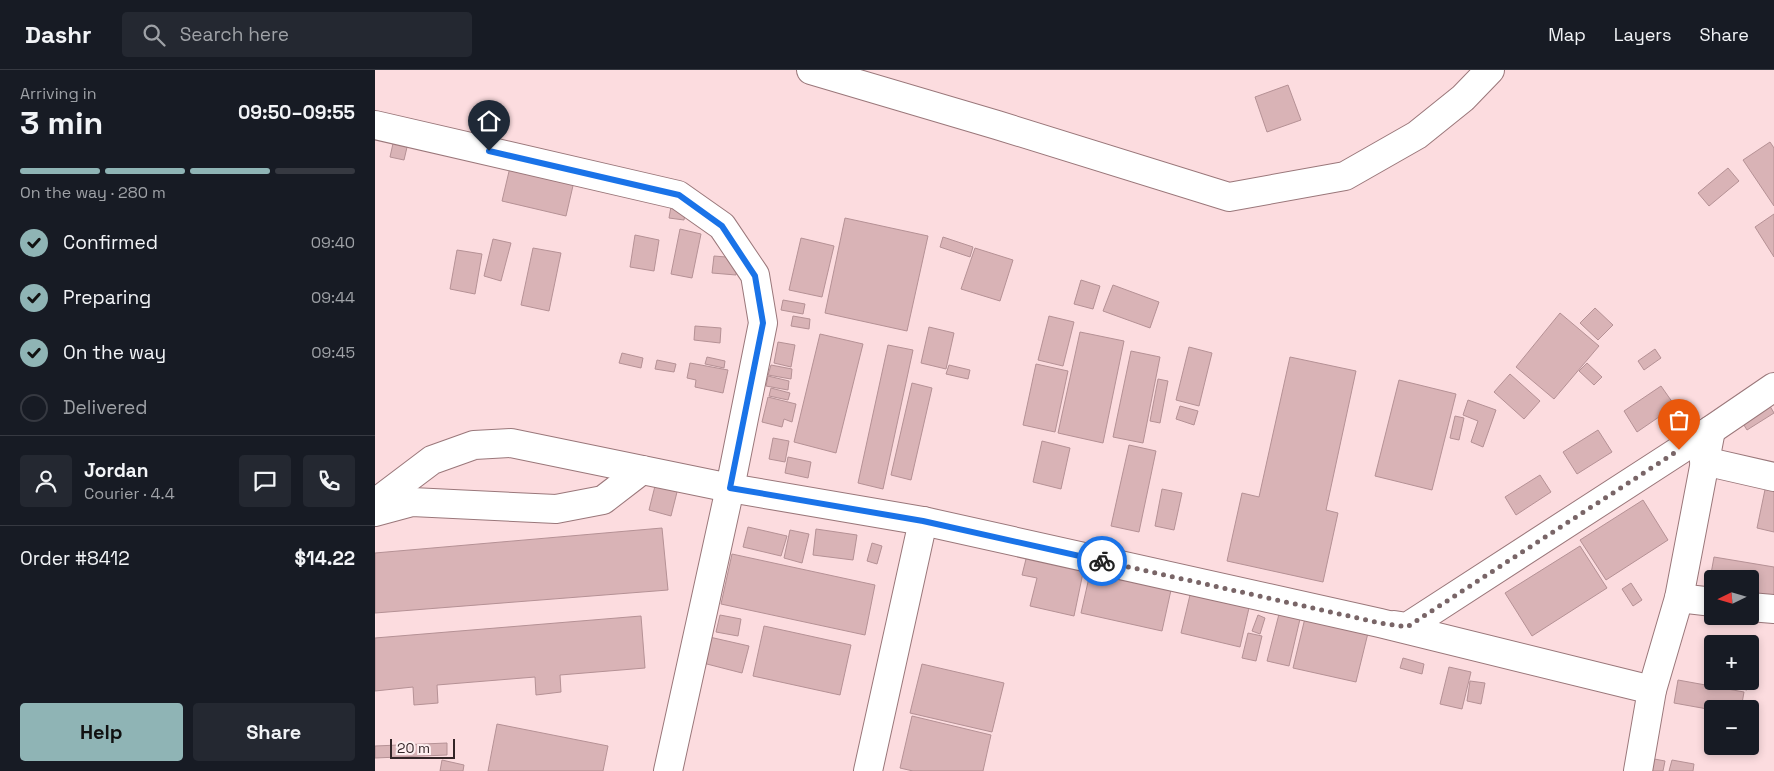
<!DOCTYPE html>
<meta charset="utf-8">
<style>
body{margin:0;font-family:"Space Grotesk",sans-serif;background:#242831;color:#f1f3f6;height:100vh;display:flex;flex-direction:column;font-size:19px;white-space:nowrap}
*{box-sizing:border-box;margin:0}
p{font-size:16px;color:#9ea1a6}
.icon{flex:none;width:28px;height:28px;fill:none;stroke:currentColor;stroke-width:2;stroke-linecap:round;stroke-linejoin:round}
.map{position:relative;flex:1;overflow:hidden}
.side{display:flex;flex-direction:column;background:#171b24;width:375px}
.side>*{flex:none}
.needle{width:32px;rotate:265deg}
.controls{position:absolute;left:1329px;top:500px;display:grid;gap:10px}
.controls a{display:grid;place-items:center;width:55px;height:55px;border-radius:5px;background:#171b24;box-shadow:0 2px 8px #0003;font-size:25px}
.scale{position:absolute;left:15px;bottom:12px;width:65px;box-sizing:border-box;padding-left:5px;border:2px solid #332527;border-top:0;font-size:14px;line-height:18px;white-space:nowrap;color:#332527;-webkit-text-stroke:4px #feeeef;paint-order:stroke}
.pin{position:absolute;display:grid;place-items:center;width:42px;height:42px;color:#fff;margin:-51px -21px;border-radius:50% 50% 50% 0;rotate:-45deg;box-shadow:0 0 5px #0007}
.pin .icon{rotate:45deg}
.courier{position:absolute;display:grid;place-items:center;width:50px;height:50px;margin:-25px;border:4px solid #1a73e8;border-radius:50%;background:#fff;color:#222;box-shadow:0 1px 6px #0007}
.head em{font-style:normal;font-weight:700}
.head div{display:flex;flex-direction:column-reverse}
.head{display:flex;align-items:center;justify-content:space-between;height:85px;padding:0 20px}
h1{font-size:32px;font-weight:700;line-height:38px}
.bar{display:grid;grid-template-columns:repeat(4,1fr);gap:8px 5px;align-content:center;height:60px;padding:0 20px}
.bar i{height:6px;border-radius:4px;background:#363941}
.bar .on{background:#8fb4b5}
.bar p{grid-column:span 4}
.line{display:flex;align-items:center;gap:12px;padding:0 20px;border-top:1px solid #363941}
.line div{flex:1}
.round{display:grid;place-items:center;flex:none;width:52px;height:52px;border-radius:5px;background:#242831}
ol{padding:0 20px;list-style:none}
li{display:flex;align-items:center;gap:15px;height:55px}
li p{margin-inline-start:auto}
li .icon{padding:5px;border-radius:50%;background:#8fb4b5;color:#111;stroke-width:4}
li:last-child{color:#9ea1a6}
li i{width:28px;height:28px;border:2px solid #363941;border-radius:50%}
.action{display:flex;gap:10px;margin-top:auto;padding:10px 20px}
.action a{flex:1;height:58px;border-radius:5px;background:#8fb4b5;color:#111;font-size:20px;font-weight:700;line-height:58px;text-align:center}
.action a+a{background:#242831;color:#f1f3f6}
header{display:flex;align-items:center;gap:30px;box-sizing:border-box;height:70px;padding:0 25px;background:#171b24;border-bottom:1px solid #363941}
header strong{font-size:24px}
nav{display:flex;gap:28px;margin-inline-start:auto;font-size:18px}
.search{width:350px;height:45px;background:#242831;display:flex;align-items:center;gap:12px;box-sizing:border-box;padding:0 18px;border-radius:5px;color:#9ea1a6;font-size:19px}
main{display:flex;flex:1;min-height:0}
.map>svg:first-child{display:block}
.building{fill:#d9b3b6;stroke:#b59195}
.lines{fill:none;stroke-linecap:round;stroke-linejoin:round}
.minor-casing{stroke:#9a777a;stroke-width:30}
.minor{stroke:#fff;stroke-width:28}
.done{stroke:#796567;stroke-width:5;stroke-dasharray:0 9}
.route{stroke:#1a73e8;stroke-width:6}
</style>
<header>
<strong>Dashr</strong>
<div class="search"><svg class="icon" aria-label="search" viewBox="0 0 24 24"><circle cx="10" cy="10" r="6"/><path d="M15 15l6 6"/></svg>Search here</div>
<nav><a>Map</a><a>Layers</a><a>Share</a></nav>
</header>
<main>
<section class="side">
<div class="head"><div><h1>3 min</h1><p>Arriving in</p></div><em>09:50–09:55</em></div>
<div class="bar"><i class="on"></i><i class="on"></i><i class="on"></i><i></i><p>On the way · 280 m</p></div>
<ol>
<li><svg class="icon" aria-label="check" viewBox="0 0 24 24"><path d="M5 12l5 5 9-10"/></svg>Confirmed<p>09:40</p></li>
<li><svg class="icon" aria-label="check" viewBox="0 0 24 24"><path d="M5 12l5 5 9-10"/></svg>Preparing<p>09:44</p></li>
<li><svg class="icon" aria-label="check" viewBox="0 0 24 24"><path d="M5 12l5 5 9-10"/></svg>On the way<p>09:45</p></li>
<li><i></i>Delivered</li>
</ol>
<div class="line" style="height:90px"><a class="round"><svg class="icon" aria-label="person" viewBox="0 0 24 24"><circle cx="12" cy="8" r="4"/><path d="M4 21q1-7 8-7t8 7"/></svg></a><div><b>Jordan</b><p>Courier · 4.4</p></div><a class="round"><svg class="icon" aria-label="chat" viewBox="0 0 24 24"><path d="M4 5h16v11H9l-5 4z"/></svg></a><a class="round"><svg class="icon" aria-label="phone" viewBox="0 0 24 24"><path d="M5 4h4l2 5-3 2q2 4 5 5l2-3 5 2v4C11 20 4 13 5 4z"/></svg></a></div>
<div class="line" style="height:65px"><div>Order #8412</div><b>$14.22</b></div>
<div class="action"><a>Help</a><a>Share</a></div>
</section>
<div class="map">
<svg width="1399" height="701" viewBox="0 0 1399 701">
<rect width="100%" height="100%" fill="#fcdcdf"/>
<g class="building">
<polygon points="913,15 926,50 892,62 880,27"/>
<polygon points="19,69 33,73 29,90 15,87"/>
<polygon points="1395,72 1399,78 1399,136 1368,90"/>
<polygon points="136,93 200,107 191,146 127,131"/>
<polygon points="1353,98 1364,111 1334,136 1323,123"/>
<polygon points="297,131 312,133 309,150 294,148"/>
<polygon points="1399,144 1399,187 1380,157"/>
<polygon points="470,148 553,166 532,261 450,243"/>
<polygon points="305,159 326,164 317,208 296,204"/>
<polygon points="260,165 284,170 279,201 255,197"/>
<polygon points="568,167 598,177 595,187 565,177"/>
<polygon points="426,168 459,176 447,227 414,220"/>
<polygon points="118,169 136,173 126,211 109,206"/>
<polygon points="158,178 186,183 174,241 146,235"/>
<polygon points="600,178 638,190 625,231 586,219"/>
<polygon points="82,180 107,184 100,224 75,219"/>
<polygon points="339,186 363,188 361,205 337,203"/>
<polygon points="706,210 725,216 718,239 699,234"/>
<polygon points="738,215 784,232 775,258 728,241"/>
<polygon points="408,230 430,234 428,244 406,240"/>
<polygon points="1220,238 1238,255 1223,270 1205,253"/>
<polygon points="1185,243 1224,276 1179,329 1141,297"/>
<polygon points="418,246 435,249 434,259 416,256"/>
<polygon points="674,246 699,252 688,296 663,290"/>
<polygon points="320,256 346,258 345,273 319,270"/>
<polygon points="554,257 579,263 571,299 546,293"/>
<polygon points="705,262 749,271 728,373 683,363"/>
<polygon points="445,264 488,274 461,383 419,372"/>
<polygon points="403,272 420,275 416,297 399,293"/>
<polygon points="513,275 538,280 508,419 483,413"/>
<polygon points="814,277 837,283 824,336 801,330"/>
<polygon points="1280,279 1286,288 1269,300 1263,291"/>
<polygon points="756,281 785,287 768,373 738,367"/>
<polygon points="247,283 268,288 266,298 244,293"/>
<polygon points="332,287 350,291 349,298 330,294"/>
<polygon points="915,287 981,301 951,440 963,443 948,512 852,491 867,423 884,427"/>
<polygon points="282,290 301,294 299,302 280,299"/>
<polygon points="315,293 353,300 348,323 320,317 321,310 312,308"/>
<polygon points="1212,293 1227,307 1219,315 1204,301"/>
<polygon points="661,294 693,301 680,362 648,355"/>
<polygon points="396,295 417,299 416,309 393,305"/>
<polygon points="574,295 595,300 593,309 571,304"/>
<polygon points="1135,304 1165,331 1149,349 1119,322"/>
<polygon points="393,306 414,311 413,320 391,316"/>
<polygon points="783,309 793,311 785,353 775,351"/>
<polygon points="1024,310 1081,324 1057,420 1000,406"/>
<polygon points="537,313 557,318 536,410 516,405"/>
<polygon points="1286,316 1300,336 1262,362 1249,341"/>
<polygon points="396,318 415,323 413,330 394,326"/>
<polygon points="1389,326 1399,343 1372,360 1362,344"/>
<polygon points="393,327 421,334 417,352 409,349 407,357 387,352"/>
<polygon points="1093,330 1121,340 1108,377 1096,372 1103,351 1088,345"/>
<polygon points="805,336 823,341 819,355 801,349"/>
<polygon points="1080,346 1089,348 1084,370 1075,368"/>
<polygon points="1223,360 1237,382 1202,404 1188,382"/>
<polygon points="398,368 414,371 410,392 394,389"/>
<polygon points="667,371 695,378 686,419 658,412"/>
<polygon points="754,375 781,381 764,462 736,456"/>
<polygon points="413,387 436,392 433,408 410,403"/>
<polygon points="1165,405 1176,422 1141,445 1130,427"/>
<polygon points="1392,410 1399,411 1399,462 1382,458"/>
<polygon points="281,412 303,418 296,446 274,440"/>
<polygon points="787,419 807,423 799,460 780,456"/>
<polygon points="1268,430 1293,470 1231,510 1205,470"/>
<polygon points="373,457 412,466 406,486 368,477"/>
<polygon points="287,458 293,520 0,543 0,483"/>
<polygon points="441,459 482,465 478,490 438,485"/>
<polygon points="415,460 434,464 427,493 409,488"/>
<polygon points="497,473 507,476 502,494 492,491"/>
<polygon points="1205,476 1232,518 1157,566 1130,523"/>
<polygon points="357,484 500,515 490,565 346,534"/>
<polygon points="652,485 709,498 699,546 655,536 662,508 647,505"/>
<polygon points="1339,487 1399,497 1399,526 1375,522 1375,509 1338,509 1338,515 1334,515"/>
<polygon points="715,503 796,520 787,561 706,543"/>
<polygon points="1256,513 1267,530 1258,536 1247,519"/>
<polygon points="815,525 874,538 865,577 806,563"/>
<polygon points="904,544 925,549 914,596 892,591"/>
<polygon points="345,545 366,549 363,566 341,562"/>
<polygon points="883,545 890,548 885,564 877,561"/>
<polygon points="266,546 270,598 185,605 186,622 161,625 160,607 62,615 63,633 39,635 38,617 0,621 0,568"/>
<polygon points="930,548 993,563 981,612 918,598"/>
<polygon points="389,556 476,575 465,625 378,606"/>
<polygon points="873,563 887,566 881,591 867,588"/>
<polygon points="330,566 374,576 367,603 324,592"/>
<polygon points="1375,578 1382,579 1375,609"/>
<polygon points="1028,588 1049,594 1047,604 1025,598"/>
<polygon points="547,594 629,613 617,662 535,643"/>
<polygon points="1074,597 1096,602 1087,639 1065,634"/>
<polygon points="1303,610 1369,622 1366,639 1338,640 1299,633"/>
<polygon points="1095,611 1110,613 1106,634 1092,631"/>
<polygon points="1338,611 1374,611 1372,620 1337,613"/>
<polygon points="537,646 616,665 608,701 538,701 525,698"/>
<polygon points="122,654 233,676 228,701 113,701"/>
<polygon points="72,673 72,685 0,688 0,676"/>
<polygon points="1274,688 1290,691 1288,701 1272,701"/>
<polygon points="67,690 89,695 88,701 65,701"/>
<polygon points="1297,690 1319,694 1318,701 1294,701"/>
</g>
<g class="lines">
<g class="minor-casing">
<g id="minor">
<polyline points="436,0 622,55 854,127 970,106 1042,65 1088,28 1115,0"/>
<polyline points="0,55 303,125 347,156 380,205 388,253 355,418 293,701"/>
<polyline points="1329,391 1399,407"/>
<polyline points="0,433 57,390 99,375 136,373 355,418 548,451 1005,553 1277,620"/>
<polyline points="0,442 37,432 181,439 228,430 267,400"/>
<polyline points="1304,528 1338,532"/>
<polyline points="1375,537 1399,539"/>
<polyline points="1019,555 1032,557 1336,360 1399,317"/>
<polyline points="493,701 548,451"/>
<polyline points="1263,701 1277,620 1304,528 1336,360"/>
</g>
</g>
<use href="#minor" class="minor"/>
</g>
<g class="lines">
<polyline class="done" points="727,491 1005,553 1032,557 1304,380"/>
<polyline class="route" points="114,81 304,125 347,156 380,206 388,253 355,418 548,451 727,491"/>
</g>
</svg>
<div class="controls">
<a><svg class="needle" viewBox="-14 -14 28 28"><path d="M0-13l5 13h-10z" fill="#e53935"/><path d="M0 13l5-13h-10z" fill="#9ea1a6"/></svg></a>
<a>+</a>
<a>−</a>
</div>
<div class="scale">20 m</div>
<div class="pin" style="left:1304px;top:380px;background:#ea580c"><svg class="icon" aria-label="bag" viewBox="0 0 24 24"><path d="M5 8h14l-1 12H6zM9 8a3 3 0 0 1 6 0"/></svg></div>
<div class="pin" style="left:114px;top:81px;background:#1f2937"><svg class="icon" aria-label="home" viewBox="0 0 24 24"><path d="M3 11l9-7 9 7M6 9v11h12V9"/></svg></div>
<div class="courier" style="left:727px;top:491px"><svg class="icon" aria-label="bike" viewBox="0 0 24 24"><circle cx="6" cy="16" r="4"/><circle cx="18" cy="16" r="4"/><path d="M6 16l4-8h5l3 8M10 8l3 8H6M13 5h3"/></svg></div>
</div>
</main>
